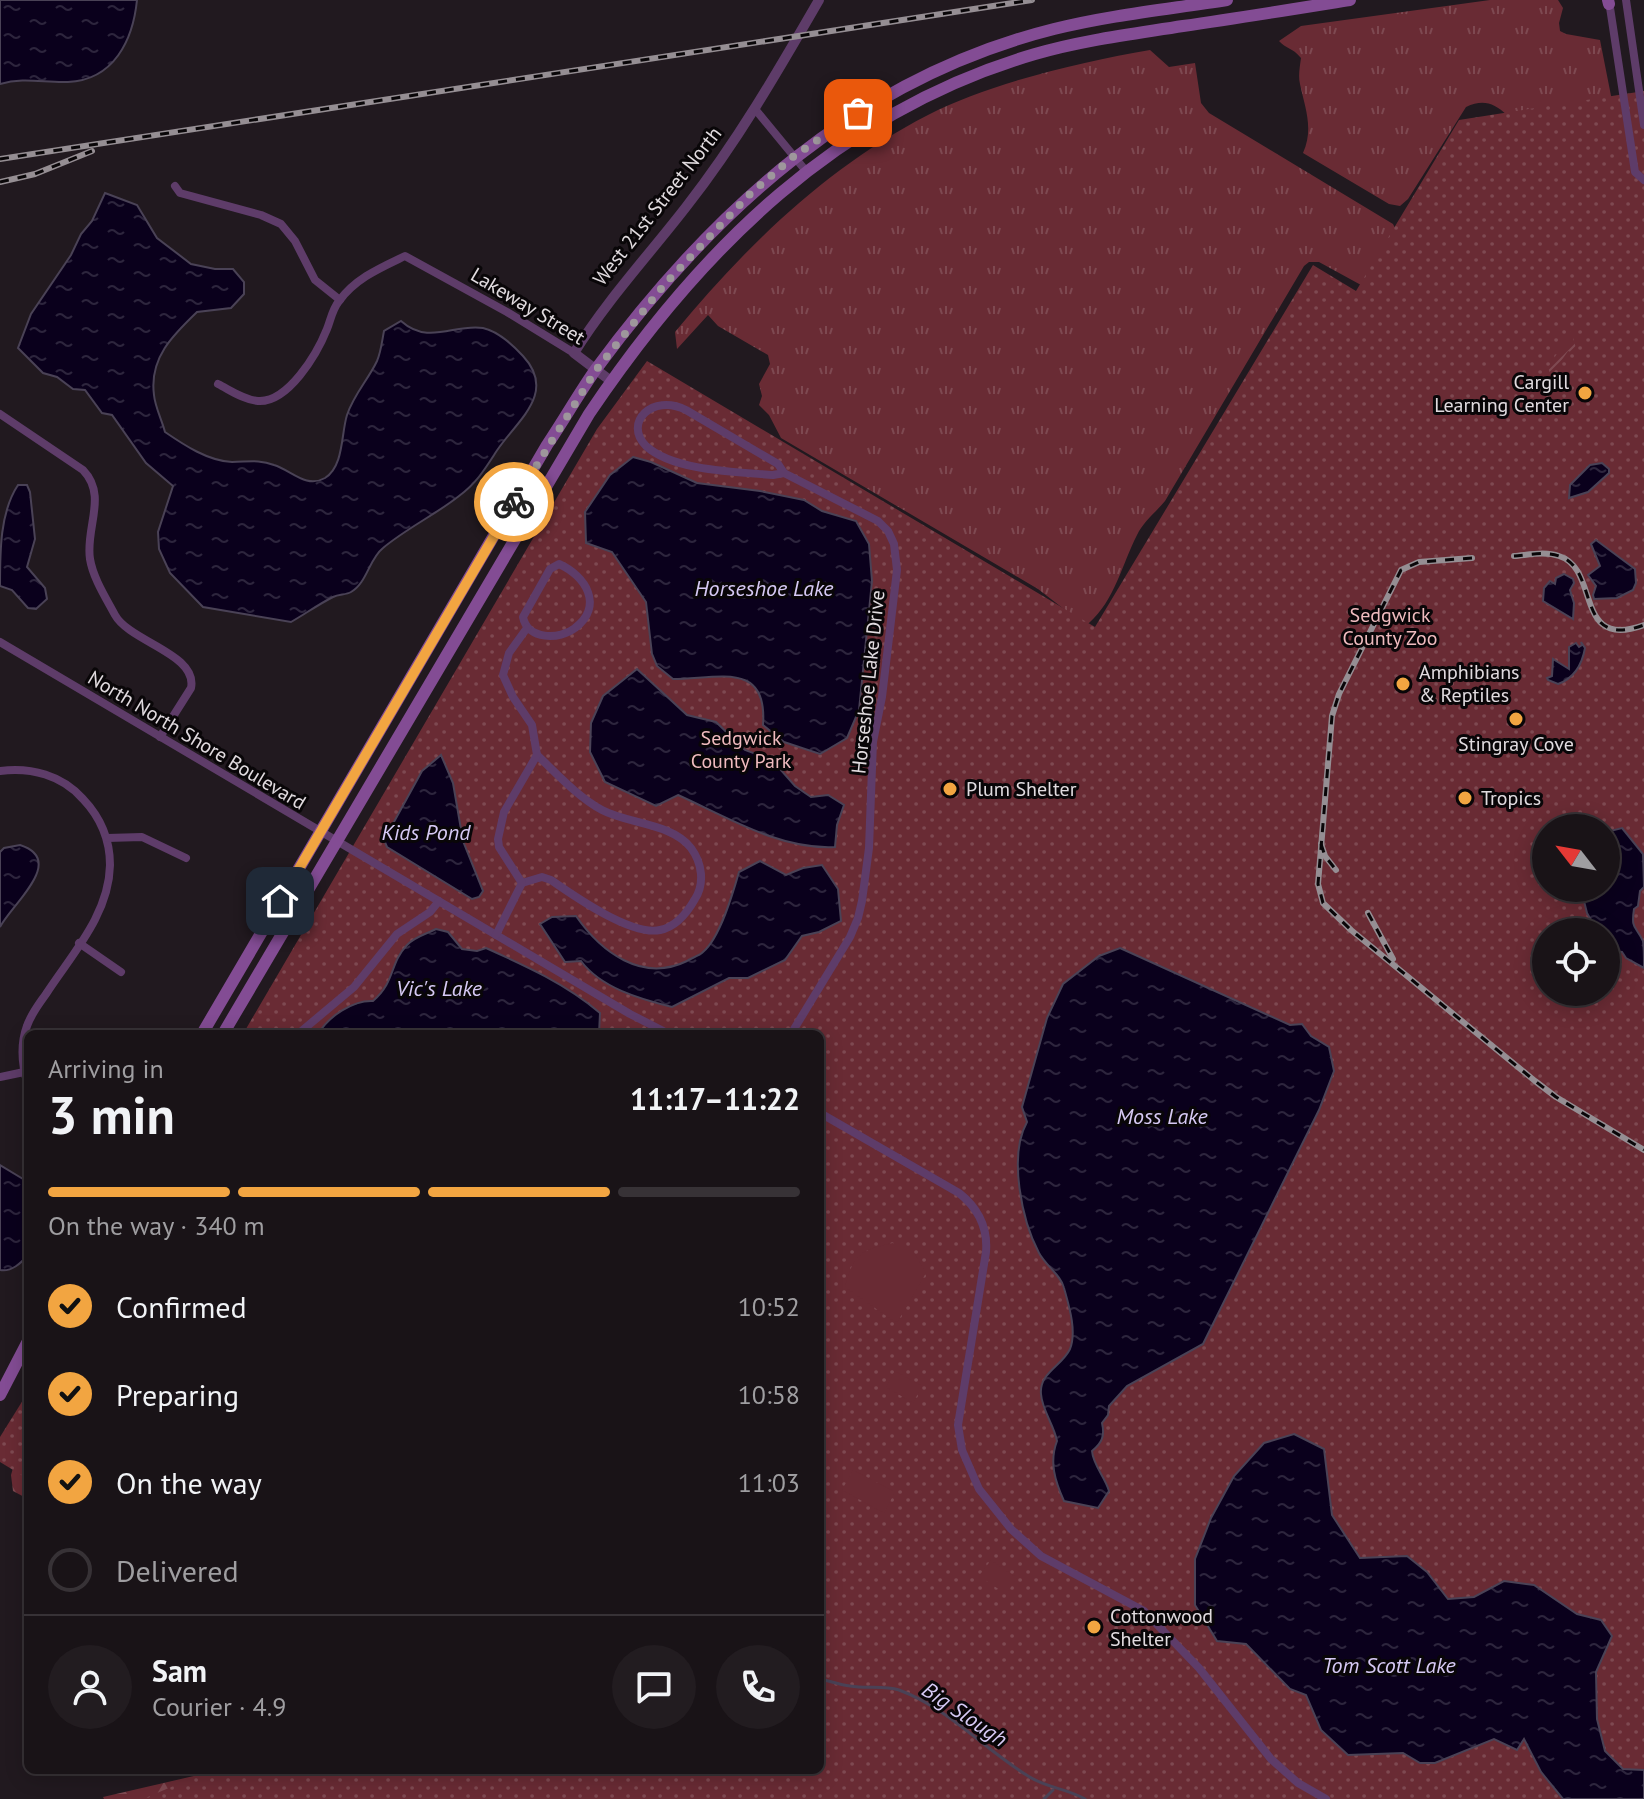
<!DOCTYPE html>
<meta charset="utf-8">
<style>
body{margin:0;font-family:"PT Sans",sans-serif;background:#221c20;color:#f1f3f6;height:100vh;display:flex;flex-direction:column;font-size:30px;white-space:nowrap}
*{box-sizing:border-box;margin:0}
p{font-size:26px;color:#9f9ea1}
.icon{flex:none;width:44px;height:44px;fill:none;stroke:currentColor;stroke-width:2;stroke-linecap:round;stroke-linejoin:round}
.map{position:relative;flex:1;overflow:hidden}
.side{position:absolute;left:24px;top:1030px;width:800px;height:744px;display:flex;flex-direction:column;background:#191317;border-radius:12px;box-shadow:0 4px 20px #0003,0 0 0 2px #373236}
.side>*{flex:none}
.needle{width:52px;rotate:301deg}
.tools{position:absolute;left:1532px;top:814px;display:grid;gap:16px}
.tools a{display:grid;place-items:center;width:88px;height:88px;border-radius:50%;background:#191317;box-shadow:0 4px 20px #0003,0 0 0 2px #373236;font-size:40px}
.pin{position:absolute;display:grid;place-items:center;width:68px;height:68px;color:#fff;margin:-34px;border-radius:16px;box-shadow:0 4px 12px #0006}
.courier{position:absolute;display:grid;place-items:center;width:80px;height:80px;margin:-40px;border:6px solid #f2a541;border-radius:50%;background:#fff;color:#222;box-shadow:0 2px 10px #0007}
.head em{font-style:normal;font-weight:800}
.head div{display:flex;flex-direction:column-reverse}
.head{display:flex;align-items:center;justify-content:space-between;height:136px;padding:0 24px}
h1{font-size:52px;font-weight:800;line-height:60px}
.bar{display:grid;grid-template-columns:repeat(4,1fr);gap:12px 8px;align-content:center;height:96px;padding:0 24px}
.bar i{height:10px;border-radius:6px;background:#373236}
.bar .on{background:#f2a541}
.bar p{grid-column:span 4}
.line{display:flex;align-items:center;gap:20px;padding:0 24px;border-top:2px solid #373236}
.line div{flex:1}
.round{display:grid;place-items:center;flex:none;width:84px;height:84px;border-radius:42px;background:#221c20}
ol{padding:0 24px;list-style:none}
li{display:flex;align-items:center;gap:24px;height:88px}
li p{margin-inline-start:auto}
li .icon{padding:8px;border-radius:50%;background:#f2a541;color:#111;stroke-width:4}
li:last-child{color:#9f9ea1}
li i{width:44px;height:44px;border:4px solid #373236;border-radius:50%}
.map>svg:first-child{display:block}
.grass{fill:url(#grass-tufts)}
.forest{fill:url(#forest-firs)}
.park{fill:url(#park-dots);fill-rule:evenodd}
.garden{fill:url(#garden-furrows)}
.pitch{fill:#692b34}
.water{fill:url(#water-ripples);stroke:#4a4256;stroke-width:2}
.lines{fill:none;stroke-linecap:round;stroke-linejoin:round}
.stream{stroke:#4a4256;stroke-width:3}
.minor{stroke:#5e3c69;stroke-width:8}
.tertiary{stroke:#5e3c69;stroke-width:10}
.secondary{stroke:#834c94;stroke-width:12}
.rail-casing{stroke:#958e93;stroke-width:6}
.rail{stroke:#090608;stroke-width:3;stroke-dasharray:9;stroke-linecap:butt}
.done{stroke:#9e979c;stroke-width:8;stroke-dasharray:0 14.4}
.route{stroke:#f2a541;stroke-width:10}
.poi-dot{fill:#f2a541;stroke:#090608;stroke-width:3}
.labels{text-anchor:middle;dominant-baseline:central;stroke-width:6;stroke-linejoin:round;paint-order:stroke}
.street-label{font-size:20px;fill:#e1dbdf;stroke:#090608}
.poi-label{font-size:20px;fill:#e1dbdf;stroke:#090608;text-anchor:start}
.park-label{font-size:20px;fill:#f0bbbf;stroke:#090608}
.water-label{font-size:22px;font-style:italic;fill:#d6c9f4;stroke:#090608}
</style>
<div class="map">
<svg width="1644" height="1799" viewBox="0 0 1644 1799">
<defs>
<pattern id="grass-tufts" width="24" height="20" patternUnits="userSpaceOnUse" patternTransform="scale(2)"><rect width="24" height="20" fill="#692b34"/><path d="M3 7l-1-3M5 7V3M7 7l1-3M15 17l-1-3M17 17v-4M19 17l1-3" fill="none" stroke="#7e4951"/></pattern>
<pattern id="forest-firs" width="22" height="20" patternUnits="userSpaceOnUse" patternTransform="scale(2)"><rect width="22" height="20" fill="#692b34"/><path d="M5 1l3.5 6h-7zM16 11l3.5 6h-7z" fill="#7e4951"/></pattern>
<pattern id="park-dots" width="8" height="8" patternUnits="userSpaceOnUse" patternTransform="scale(2)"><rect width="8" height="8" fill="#692b34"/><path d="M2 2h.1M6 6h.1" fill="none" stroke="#7e4951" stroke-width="1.8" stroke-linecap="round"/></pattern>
<pattern id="garden-furrows" width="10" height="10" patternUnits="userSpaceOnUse" patternTransform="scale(2)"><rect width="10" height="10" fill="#692b34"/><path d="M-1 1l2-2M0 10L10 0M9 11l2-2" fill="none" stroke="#7e4951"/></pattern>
<pattern id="water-ripples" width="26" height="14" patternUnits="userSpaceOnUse" patternTransform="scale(2)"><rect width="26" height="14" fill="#0a001c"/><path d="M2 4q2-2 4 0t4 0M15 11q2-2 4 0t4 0" fill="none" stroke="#2d253d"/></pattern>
</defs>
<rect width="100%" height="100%" fill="#21191f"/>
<g class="grass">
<path d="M1490 0H1558L1563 8 1559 23 1560 31 1566 34 1600 40 1614 111 1507 115C1494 103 1483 99 1466 107L1408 199 1400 206 1389 204 1303 153C1314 128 1305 108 1300 84 1298 76 1300 66 1301 58 1292 47 1286 49 1279 41L1301 26Z"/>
<path d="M1150 50 1169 67 1195 63 1201 103 1209 113 1393 224 1396 230 1361 285 1319 262H1309L1304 266 1165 501C1156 512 1143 522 1137 535 1122 564 1115 600 1089 623H1082L1038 589 781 438 769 415 759 405 762 396 759 384 770 364 768 355 718 326 708 315 677 349 675 332C746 246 827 167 928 115 990 83 1081 62 1150 50Z"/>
</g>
<g class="forest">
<polygon points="28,1415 28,1499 13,1491 11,1475"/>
<polygon points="211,1772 215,1799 104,1799 103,1797"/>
</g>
<g class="park">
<path d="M1644 91V1799H143L211 1770H820V1034H243L597 429 647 361 1095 627 1313 265 1356 291 1459 120ZM1546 828H1606V888H1546ZM1546 932H1606V992H1546Z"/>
<polygon points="28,1392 28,1479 0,1462 0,1437"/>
</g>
<polygon class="garden" points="1571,331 1578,355 1568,351 1551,376 1548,368"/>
<g class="pitch">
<path d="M893 1243 915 1254 926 1273 898 1321 895 1322 845 1287C853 1254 861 1250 893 1243Z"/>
<polygon points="895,1371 922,1386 913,1403 886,1387"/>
<polygon points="853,1470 895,1492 884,1513 842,1490"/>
<polygon points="991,1560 1017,1578 1006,1594 979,1576"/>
</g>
<g class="water">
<path d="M0 0H137C133 40 114 80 68 82 44 83 24 77 0 84Z"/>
<path d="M105 193 137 205 157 238 191 264 215 269H233L244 282V294L231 308 197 312C173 335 149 358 154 395 155 407 162 420 165 432 184 445 208 461 232 462 247 462 259 459 274 465 291 470 306 489 325 478 344 466 341 434 347 415 354 394 368 380 377 361 381 352 382 341 384 331L401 321C429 346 455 323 483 328 497 331 513 345 523 356 559 395 513 423 494 455 483 472 476 483 459 496 435 515 407 528 383 548 369 559 367 583 351 592 346 595 339 594 333 597 319 604 305 614 291 622L203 607 170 573 159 549 158 532 173 486 146 463 112 415 102 413 85 390 73 389 57 377 43 373 18 348 31 314 71 255 81 234 92 221Z"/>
<path d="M633 457 651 462 697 483 760 491 804 500 822 511 856 521 869 544 872 581 859 710 847 738 820 754 784 742 763 725C768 660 717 679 673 679L657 666 652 654 646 602 612 552 586 543 585 512 610 475Z"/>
<polygon points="1602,463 1609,469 1609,473 1588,492 1569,498 1570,485 1590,465"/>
<path d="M18 485H27L30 492 35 539 27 567 45 588 47 599 36 609 28 608 12 590 0 586C0 551 0 512 18 485Z"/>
<polygon points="1596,540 1635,569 1636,583 1633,590 1617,598 1594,599 1593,595 1596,586 1588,575 1600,566 1591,544"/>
<polygon points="1564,574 1573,579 1574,583 1570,590 1574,603 1573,619 1543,601 1544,588 1550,581 1555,584 1556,578"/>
<path d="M1581 642 1585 648C1582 665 1575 678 1558 684L1548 680 1547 678 1552 676 1553 659 1569 669V647L1576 643 1579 647 1582 645Z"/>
<path d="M637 669 687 715 716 722 745 750 772 760 795 786 811 797 828 795 844 805 837 825 835 847C780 850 727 817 678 795L656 806 605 782 590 752 591 723 603 696Z"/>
<polygon points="441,755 453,783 463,841 483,891 479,897 472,899 387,847 384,840 422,771"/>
<path d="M1622 828 1643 854 1644 887 1640 891 1638 906 1634 909C1631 929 1635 925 1643 941 1644 947 1644 960 1644 968L1626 958 1622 952 1614 951 1606 942V932H1598L1587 913 1582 893V888H1606V832Z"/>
<path d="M20 845C67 860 12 904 0 927V852L4 848Z"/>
<path d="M760 861 786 875 803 868 822 865 838 889 841 921 819 932 802 936 785 960 748 978H729L672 1007C640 999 601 988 581 961L565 962 540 924 552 917 576 916C601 952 642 983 687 961 691 958 699 956 703 952 720 938 733 893 739 872Z"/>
<path d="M436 929 448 932 462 949 477 951 486 948C526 966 566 984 600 1013L599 1034H318C329 1016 353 1000 373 1001 396 981 389 964 407 945 414 937 426 934 436 929Z"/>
<path d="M1120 948 1290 1025 1302 1024 1311 1036 1329 1047 1334 1071 1319 1110 1203 1344 1127 1386 1109 1406 1108 1415 1102 1423C1105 1436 1102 1443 1092 1451 1093 1465 1105 1477 1109 1491L1098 1508 1064 1501C1055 1481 1049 1462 1057 1441 1054 1425 1042 1410 1041 1394 1039 1373 1062 1366 1070 1349 1077 1331 1069 1306 1064 1288 1061 1275 1046 1266 1039 1253 1022 1221 1008 1156 1027 1122L1022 1107 1047 1018 1063 984 1099 956Z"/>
<path d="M0 1165 28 1182V1255C21 1263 12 1272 0 1270Z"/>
<polygon points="1294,1434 1324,1449 1332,1515 1360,1558 1407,1556 1427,1572 1448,1599 1474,1597 1504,1581 1534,1585 1577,1614 1601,1620 1612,1636 1596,1672 1597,1719 1605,1751 1623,1769 1644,1770 1644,1799 1563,1799 1541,1772 1524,1739 1517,1750 1494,1739 1435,1763 1420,1763 1403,1753 1348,1755 1321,1730 1306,1695 1290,1689 1246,1644 1217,1641 1195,1605 1195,1559 1211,1518 1234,1476 1264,1443"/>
</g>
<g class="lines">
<g class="stream">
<path d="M820 1679C830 1681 840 1685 850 1686 866 1689 884 1685 899 1690 948 1708 984 1749 1028 1776 1046 1788 1066 1788 1085 1799"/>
<polyline points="1044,1799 1053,1790"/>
</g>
<g class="minor">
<polyline points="1626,0 1644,125"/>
<polyline points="1609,1 1635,172 1644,180"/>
<polyline points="755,109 806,171"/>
<polyline points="175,186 180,193 261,215 281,224 295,241 315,280 340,300"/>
<path d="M218 384C230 390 244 400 258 401 288 403 317 354 327 329 331 319 332 310 339 301 356 278 380 268 405 256L507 312 574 353"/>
<path d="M0 414 83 470C108 496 85 528 90 559 93 578 106 598 115 615 130 642 198 654 191 688L160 737"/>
<path d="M784 473 773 475C737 472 673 471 646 446 623 423 652 393 686 410L778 464 784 473 878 521 888 531 894 544 897 570 882 697 873 742 869 848 862 901 858 918 850 937 791 1034"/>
<path d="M559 564C586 576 604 606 575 628 560 640 527 640 523 617L550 569Z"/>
<polyline points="0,642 630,1014 669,1034"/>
<path d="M0 771C31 767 62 775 83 799 101 818 110 839 110 865 109 915 72 954 46 994 39 1004 31 1014 27 1026 20 1045 22 1066 28 1085"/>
<polyline points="107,838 142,837 186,858"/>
<path d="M522 883 542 877 551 880C574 896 631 936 660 930 676 927 687 913 695 899 705 883 702 863 691 848 672 823 628 824 602 810 578 797 557 774 537 755"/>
<polyline points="496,935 522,883 499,847 498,839 504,812 537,755 532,725 513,697 503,675 509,653 527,628"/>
<polyline points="79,943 121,972"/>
<polyline points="298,1034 354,987 397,934 430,912 439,901"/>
<polyline points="0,1077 24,1072"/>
<path d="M820 1113 959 1193C978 1208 988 1227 986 1252L958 1425 962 1450 979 1489 1011 1529 1041 1556 1144 1611 1199 1668 1271 1759 1298 1783 1326 1799"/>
</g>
<path class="tertiary" d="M611 381 574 353C607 300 648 256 686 207 737 142 778 71 819 0"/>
<g class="secondary">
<polyline points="1608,0 1609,4"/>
<path d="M202 1034 547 445C564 420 579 393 596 369 713 210 858 78 1054 29 1110 15 1170 9 1227 0"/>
<path d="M223 1034 589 414C700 249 839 111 1035 54 1083 40 1133 34 1183 26 1239 18 1294 9 1350 0"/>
<polyline points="0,1395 28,1341"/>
</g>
<g class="rail-casing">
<g id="rail">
<polyline points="0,159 1032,0"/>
<polyline points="0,182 35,174 92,151"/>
<path d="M1514 556C1528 555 1545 551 1559 556 1601 569 1573 651 1644 625"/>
<polyline points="1472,558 1419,562 1401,570 1339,694 1332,716 1318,884 1323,903 1351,930 1535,1081 1556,1097 1644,1150"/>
<polyline points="1321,844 1325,856 1336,870"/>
<polyline points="1368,913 1393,959"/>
</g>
</g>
<use href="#rail" class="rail"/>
</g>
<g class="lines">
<polyline class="done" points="514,502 596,370 665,284 749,195 794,156 858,113"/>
<polyline class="route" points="280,901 514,502"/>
</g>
<g class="poi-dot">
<circle cx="1585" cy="393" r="8"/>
<circle cx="1403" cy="684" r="8"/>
<circle cx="1516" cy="719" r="8"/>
<circle cx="950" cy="789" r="8"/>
<circle cx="1465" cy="798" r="8"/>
<circle cx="1094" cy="1627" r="8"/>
</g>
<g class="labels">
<g class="street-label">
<text transform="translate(657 206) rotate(-52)">West 21st Street North</text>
<text transform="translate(528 306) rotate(31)">Lakeway Street</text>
<text transform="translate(868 682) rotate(-84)">Horseshoe Lake Drive</text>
<text transform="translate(197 740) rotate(31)">North North Shore Boulevard</text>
</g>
<g class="poi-label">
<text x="1569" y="382" text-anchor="end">Cargill<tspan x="1569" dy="23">Learning Center</tspan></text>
<text x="1419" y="672">Amphibians<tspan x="1419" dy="23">&amp; Reptiles</tspan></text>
<text x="1516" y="744" text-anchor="middle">Stingray Cove</text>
<text x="966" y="789">Plum Shelter</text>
<text x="1481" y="798">Tropics</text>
<text x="1110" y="1616">Cottonwood<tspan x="1110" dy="23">Shelter</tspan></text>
</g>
<g class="park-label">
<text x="1390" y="615">Sedgwick<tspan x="1390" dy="23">County Zoo</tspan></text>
<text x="741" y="738">Sedgwick<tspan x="741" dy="23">County Park</tspan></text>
</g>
<g class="water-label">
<text x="764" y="588">Horseshoe Lake</text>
<text x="426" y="832">Kids Pond</text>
<text x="439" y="988">Vic's Lake</text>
<text x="1162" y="1116">Moss Lake</text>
<text x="1389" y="1665">Tom Scott Lake</text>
<text transform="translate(965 1714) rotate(34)">Big Slough</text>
</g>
</g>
</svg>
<div class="tools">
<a><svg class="needle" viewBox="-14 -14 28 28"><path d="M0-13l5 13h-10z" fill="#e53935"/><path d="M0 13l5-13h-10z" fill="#9f9ea1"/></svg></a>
<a><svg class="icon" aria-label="locate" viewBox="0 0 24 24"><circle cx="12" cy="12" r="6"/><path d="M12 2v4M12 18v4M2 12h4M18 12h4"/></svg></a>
</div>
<div class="pin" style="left:858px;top:113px;background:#ea580c"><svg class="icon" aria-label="bag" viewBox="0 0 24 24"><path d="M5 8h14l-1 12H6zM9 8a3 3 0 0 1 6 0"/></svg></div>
<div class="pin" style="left:280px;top:901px;background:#1f2937"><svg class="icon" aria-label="home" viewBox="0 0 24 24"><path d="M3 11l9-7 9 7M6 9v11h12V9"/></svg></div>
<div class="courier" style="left:514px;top:502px"><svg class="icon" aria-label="bike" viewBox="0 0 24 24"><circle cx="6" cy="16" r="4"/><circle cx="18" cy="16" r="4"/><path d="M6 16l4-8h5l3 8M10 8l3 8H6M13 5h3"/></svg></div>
<section class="side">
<div class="head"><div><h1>3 min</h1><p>Arriving in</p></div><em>11:17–11:22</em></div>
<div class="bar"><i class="on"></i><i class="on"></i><i class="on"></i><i></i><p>On the way · 340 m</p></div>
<ol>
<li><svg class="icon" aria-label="check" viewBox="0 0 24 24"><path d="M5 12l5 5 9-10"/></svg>Confirmed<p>10:52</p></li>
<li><svg class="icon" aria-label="check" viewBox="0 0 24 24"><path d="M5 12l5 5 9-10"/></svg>Preparing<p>10:58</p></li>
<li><svg class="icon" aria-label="check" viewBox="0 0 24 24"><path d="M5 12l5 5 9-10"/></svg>On the way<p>11:03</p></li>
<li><i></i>Delivered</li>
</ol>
<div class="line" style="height:144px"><a class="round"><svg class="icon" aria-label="person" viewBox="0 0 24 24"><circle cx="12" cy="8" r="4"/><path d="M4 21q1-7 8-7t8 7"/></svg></a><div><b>Sam</b><p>Courier · 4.9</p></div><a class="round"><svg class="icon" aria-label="chat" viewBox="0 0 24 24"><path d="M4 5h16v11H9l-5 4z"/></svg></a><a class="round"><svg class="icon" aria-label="phone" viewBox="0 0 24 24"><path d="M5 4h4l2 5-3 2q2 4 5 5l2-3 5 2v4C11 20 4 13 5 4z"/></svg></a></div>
</section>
</div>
